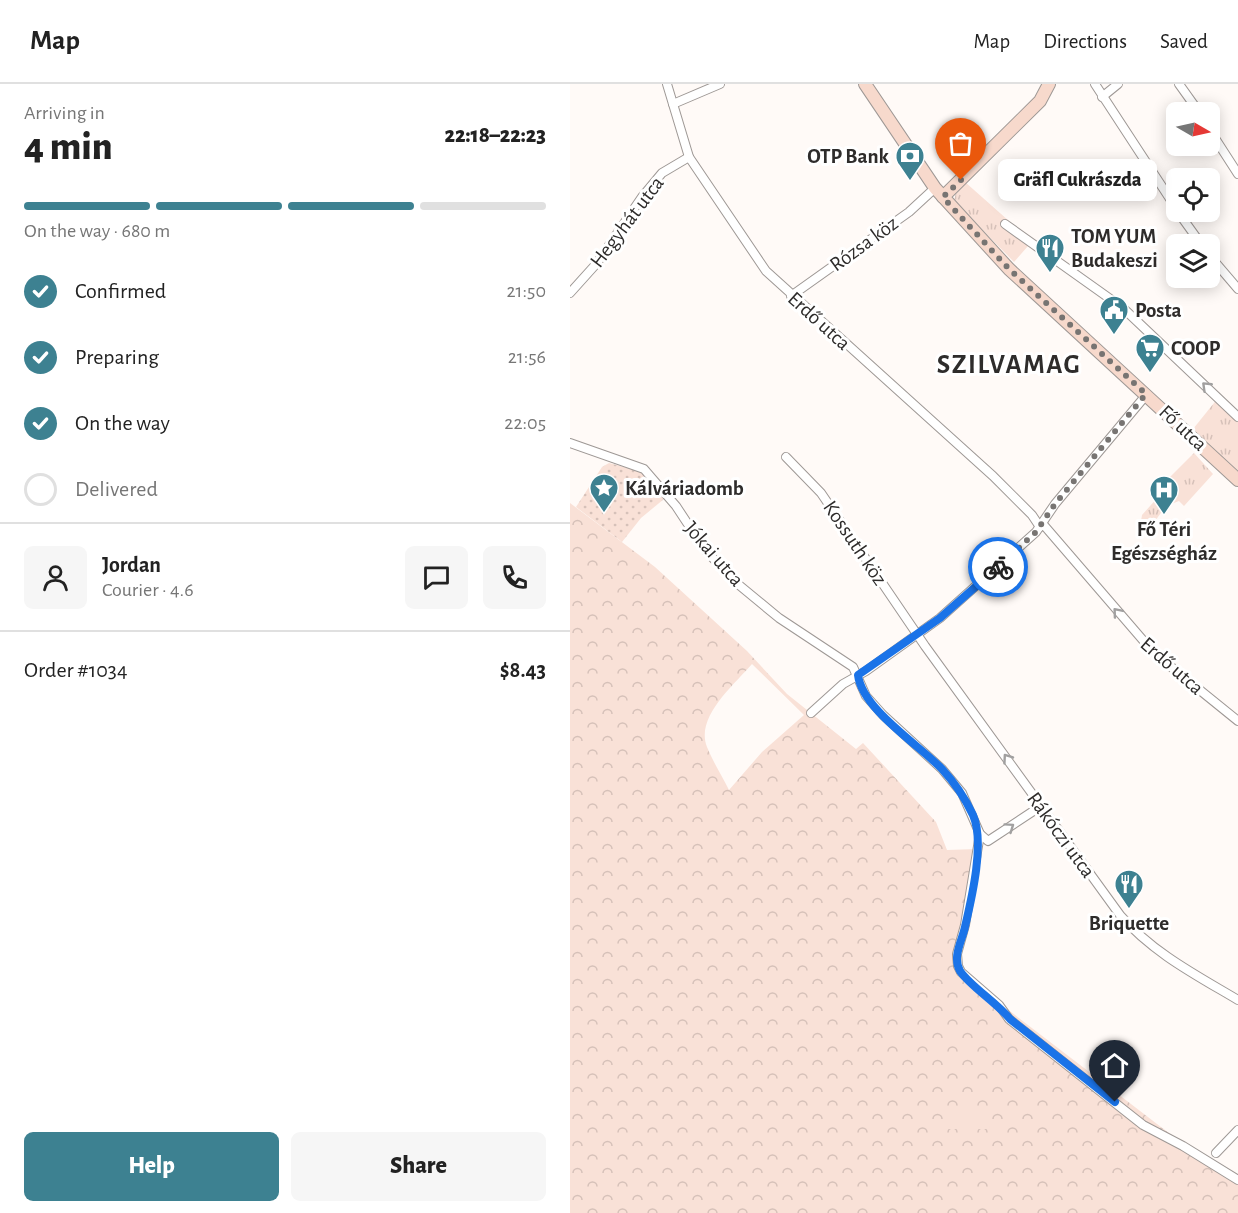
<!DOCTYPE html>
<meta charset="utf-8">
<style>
body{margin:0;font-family:"Alegreya Sans",sans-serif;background:#f6f6f6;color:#222;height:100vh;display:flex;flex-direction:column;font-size:22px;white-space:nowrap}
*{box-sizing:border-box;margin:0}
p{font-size:20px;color:#767676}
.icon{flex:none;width:33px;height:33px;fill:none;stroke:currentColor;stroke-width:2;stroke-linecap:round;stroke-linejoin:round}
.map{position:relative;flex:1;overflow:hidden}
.sheet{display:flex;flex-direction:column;background:#fff;width:570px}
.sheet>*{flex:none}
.needle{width:39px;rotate:99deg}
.controls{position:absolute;left:596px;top:18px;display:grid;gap:12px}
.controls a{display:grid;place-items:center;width:54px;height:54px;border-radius:9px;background:#fff;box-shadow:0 3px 15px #0003;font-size:30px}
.pin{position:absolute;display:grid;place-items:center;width:51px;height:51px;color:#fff;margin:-62px -26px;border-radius:50% 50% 50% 0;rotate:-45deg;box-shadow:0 0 6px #0007}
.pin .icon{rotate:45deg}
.courier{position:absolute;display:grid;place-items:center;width:60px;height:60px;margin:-30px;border:4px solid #1a73e8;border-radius:50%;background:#fff;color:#222;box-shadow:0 2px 8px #0007}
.bubble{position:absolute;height:42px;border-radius:9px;background:#fff;box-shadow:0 3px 15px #0003;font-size:20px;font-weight:800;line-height:42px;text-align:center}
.overview em{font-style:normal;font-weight:800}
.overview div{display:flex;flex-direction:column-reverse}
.overview{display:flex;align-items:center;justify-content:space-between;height:102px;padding:0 24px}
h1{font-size:39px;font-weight:800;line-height:45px}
.bar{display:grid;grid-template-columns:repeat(4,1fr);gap:9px 6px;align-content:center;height:72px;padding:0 24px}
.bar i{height:8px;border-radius:4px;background:#e0e0e0}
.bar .selected{background:#3d8191}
.bar p{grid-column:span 4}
.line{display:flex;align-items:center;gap:15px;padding:0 24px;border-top:2px solid #e0e0e0}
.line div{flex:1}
.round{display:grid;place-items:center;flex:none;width:63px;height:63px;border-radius:9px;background:#f6f6f6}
ol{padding:0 24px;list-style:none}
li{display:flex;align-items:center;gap:18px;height:66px}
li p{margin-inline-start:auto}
li .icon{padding:6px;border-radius:50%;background:#3d8191;color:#fff;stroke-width:4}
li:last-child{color:#767676}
li i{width:33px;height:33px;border:3px solid #e0e0e0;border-radius:50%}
.primary-button{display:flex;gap:12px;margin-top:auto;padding:12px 24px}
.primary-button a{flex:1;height:69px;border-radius:9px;background:#3d8191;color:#fff;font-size:24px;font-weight:800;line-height:69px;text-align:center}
.primary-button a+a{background:#f6f6f6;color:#222}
header{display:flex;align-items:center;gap:36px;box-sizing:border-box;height:84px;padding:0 30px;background:#fff;border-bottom:2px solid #e0e0e0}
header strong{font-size:28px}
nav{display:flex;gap:33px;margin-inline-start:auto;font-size:21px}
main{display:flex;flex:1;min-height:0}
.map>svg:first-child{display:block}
.grass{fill:url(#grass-tufts)}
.forest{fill:url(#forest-crowns);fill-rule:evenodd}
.garden{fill:url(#garden-dots)}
.pitch{fill:#f9e1d7}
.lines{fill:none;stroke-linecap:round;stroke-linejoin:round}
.minor-casing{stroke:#9e9895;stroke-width:10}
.secondary-casing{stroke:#9e9895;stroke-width:14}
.minor{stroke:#fff;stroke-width:8}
.secondary{stroke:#f7d9cc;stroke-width:12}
.oneway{stroke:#a1a0a0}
.done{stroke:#777472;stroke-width:6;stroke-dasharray:0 10.8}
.route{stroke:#1a73e8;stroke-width:8}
.labels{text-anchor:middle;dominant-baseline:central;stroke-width:6;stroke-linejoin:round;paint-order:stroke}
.poi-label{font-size:21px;font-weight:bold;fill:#2e2c2b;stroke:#fff;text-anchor:start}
.street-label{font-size:21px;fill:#2e2c2b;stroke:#fff}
.district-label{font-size:27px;font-weight:bold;letter-spacing:1.5px;fill:#2e2c2b;stroke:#fff}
</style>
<header>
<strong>Map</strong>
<nav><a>Map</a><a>Directions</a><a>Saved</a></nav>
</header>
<main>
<section class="sheet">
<div class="overview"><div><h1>4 min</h1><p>Arriving in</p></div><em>22:18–22:23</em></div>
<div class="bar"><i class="selected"></i><i class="selected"></i><i class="selected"></i><i></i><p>On the way · 680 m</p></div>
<ol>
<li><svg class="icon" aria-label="check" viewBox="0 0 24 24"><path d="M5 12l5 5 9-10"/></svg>Confirmed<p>21:50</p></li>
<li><svg class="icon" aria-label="check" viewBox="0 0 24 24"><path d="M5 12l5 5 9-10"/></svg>Preparing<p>21:56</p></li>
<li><svg class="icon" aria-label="check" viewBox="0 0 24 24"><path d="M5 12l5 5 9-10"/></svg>On the way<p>22:05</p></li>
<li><i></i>Delivered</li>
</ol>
<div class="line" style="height:108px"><a class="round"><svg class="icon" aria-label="person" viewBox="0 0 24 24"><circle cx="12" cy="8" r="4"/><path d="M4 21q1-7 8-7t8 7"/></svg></a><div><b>Jordan</b><p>Courier · 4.6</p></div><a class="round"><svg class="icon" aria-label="chat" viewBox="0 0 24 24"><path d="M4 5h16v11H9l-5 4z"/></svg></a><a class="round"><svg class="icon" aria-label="phone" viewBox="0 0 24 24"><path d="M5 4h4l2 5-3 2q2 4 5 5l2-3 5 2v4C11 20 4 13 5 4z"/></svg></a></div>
<div class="line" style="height:78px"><div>Order #1034</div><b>$8.43</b></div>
<div class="primary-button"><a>Help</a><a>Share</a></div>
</section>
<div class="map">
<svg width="668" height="1129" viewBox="0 0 668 1129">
<defs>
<pattern id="grass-tufts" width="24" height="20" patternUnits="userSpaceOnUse" patternTransform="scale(1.5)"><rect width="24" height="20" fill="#f9e1d7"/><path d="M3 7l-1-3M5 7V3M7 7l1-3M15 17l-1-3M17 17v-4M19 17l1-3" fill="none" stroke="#d6c1b9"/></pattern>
<pattern id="forest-crowns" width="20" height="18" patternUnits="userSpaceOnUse" patternTransform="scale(1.5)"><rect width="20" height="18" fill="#f9e1d7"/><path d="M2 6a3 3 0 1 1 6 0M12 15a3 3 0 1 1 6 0" fill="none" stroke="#d6c1b9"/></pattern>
<pattern id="garden-dots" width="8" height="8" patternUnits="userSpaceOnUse" patternTransform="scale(1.5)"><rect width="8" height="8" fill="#f9e1d7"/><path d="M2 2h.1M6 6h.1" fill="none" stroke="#d6c1b9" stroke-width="1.8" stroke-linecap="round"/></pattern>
</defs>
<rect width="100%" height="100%" fill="#fffaf7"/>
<g class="grass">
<polygon points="395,98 439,137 436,144 458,162 444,178 384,117 386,108"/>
<polygon points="648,314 668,333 668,396 619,350"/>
<polygon points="624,369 643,390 614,422 609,417 596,422 577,448 570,443 572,431 589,412 585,408"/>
</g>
<path class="forest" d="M0 419 85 483 177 567 217 610 286 665 293 659 366 738 377 766 407 765 388 882 411 905 634 1076 668 1094V1129H0ZM182 580 234 631 192 668 159 706C152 692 143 678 137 663 125 633 164 601 182 580Z"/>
<polygon class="garden" points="39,379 73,388 72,390 81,397 80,402 86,403 94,415 71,434 52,458 6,423 32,383"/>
<polygon class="pitch" points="374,1023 420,1023 419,1045 374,1045"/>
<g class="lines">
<g class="minor-casing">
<g id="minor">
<polyline points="97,0 119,73 196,187 423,392 462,431 470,443"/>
<polyline points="525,0 606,124"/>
<polyline points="609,0 629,28"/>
<polyline points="532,13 548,0"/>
<polyline points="103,20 150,0"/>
<polyline points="639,45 668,90"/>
<polyline points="608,128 631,160"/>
<polyline points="435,140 553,224 668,333"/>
<polyline points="639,171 668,205"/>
<polyline points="0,209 27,179 72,113 92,89 119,73"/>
<polyline points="221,212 339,128 365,104"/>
<polyline points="0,359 74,385 106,422 135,466 169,501 209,534 283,583 296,612 313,631 372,685 392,709 410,750 395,841 387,870 388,882 391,888 429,921 439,935 573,1041 613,1062 668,1096"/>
<path d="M216 373 251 409 355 562 550 831C583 869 626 891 668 916"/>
<polyline points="472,439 584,569 668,637"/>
<polyline points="241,629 273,600 296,587 370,534 466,448 485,420 577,310"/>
<polyline points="410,750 418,757 471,722"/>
<polyline points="646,1069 668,1046"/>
</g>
</g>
<g class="secondary-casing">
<g id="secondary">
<polyline points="295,0 365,104 439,185 668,396"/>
<polyline points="373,113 470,17 479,0"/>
</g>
</g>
<use href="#minor" class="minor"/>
<use href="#secondary" class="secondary"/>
</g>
<defs><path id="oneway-chevron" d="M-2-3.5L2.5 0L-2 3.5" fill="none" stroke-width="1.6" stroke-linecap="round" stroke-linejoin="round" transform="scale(1.5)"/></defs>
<g class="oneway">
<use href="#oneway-chevron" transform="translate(636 302) rotate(-136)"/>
<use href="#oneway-chevron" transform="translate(547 528) rotate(-130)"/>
<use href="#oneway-chevron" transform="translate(437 674) rotate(-125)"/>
<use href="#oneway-chevron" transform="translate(440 743) rotate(-35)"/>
</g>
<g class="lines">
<polyline class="done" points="391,96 373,113 379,120 439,185 576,310 485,420 466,448 428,483"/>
<path class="route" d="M428 483 370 534 288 591C292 625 349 661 372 685 385 699 395 714 403 731 415 758 402 813 395 843 392 857 382 873 390 887 400 902 426 918 440 935L545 1018"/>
</g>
<defs>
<g id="bank-pin" transform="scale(1.5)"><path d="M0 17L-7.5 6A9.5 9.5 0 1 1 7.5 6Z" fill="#3d8191" stroke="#fff"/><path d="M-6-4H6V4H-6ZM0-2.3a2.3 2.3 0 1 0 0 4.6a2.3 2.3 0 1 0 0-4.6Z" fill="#fff"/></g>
<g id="restaurant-pin" transform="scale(1.5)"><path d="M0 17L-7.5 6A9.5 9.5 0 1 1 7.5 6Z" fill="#3d8191" stroke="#fff"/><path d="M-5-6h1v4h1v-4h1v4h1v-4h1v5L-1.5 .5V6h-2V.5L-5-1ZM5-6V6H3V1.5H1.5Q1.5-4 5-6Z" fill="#fff"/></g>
<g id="civic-pin" transform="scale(1.5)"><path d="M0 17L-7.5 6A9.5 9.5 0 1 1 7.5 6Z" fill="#3d8191" stroke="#fff"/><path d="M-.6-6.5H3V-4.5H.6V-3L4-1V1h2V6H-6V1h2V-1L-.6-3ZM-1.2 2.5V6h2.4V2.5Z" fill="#fff"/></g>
<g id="supermarket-pin" transform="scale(1.5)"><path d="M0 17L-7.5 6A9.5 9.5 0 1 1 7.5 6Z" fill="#3d8191" stroke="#fff"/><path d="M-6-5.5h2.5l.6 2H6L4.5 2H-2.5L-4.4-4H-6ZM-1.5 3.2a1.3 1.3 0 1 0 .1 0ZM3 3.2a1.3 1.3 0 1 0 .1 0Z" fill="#fff"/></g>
<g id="sight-pin" transform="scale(1.5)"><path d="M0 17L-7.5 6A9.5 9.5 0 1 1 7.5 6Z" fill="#3d8191" stroke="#fff"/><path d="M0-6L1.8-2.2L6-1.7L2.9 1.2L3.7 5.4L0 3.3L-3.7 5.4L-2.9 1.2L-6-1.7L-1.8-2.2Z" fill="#fff"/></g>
<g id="hospital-pin" transform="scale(1.5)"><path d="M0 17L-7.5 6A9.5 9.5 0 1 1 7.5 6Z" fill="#3d8191" stroke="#fff"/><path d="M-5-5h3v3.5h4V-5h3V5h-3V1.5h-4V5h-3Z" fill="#fff"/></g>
</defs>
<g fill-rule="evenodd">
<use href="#bank-pin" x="340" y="72"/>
<use href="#restaurant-pin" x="480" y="164"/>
<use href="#civic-pin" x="544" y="226"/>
<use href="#supermarket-pin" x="580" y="264"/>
<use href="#sight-pin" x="34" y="404"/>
<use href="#hospital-pin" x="594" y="406"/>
<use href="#restaurant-pin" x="559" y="800"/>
</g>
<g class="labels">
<g class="poi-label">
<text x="319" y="72" text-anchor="end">OTP Bank</text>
<text x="501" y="152">TOM YUM<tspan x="501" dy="24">Budakeszi</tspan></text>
<text x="565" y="226">Posta</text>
<text x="601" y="264">COOP</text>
<text x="55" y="404">Kálváriadomb</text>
<text x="594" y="445" text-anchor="middle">Fő Téri<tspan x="594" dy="24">Egészségház</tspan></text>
<text x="559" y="839" text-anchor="middle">Briquette</text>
</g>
<g class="street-label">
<text transform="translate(57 138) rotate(-53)">Hegyhát utca</text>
<text transform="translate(294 160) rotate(-36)">Rózsa köz</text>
<text transform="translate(249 237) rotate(42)">Erdő utca</text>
<text transform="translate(613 344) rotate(43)">Fő utca</text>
<text transform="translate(285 459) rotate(56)">Kossuth köz</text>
<text transform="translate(144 470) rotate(49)">Jókai utca</text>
<text transform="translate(602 582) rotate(41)">Erdő utca</text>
<text transform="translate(491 751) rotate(54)">Rákóczi utca</text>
</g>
<g class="district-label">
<text x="439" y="280">SZILVAMAG</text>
</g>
</g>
</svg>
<div class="controls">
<a><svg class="needle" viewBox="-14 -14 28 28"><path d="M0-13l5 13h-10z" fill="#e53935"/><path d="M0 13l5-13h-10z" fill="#767676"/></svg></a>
<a><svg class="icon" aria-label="locate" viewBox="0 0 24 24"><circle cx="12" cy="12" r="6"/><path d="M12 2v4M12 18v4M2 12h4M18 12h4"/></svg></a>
<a><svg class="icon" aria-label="layers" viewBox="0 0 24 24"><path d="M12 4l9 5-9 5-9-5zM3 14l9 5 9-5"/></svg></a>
</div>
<div class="pin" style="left:391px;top:96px;background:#ea580c"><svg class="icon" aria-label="bag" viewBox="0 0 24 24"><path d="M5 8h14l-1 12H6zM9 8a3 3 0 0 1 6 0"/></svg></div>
<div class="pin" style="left:545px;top:1018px;background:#1f2937"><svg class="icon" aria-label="home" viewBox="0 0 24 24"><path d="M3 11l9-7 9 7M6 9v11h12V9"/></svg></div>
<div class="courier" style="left:428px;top:483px"><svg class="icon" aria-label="bike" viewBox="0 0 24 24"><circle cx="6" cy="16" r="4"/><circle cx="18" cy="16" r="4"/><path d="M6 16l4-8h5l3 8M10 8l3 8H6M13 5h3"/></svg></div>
<div class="bubble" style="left:428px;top:75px;width:159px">Gräfl Cukrászda</div>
</div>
</main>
